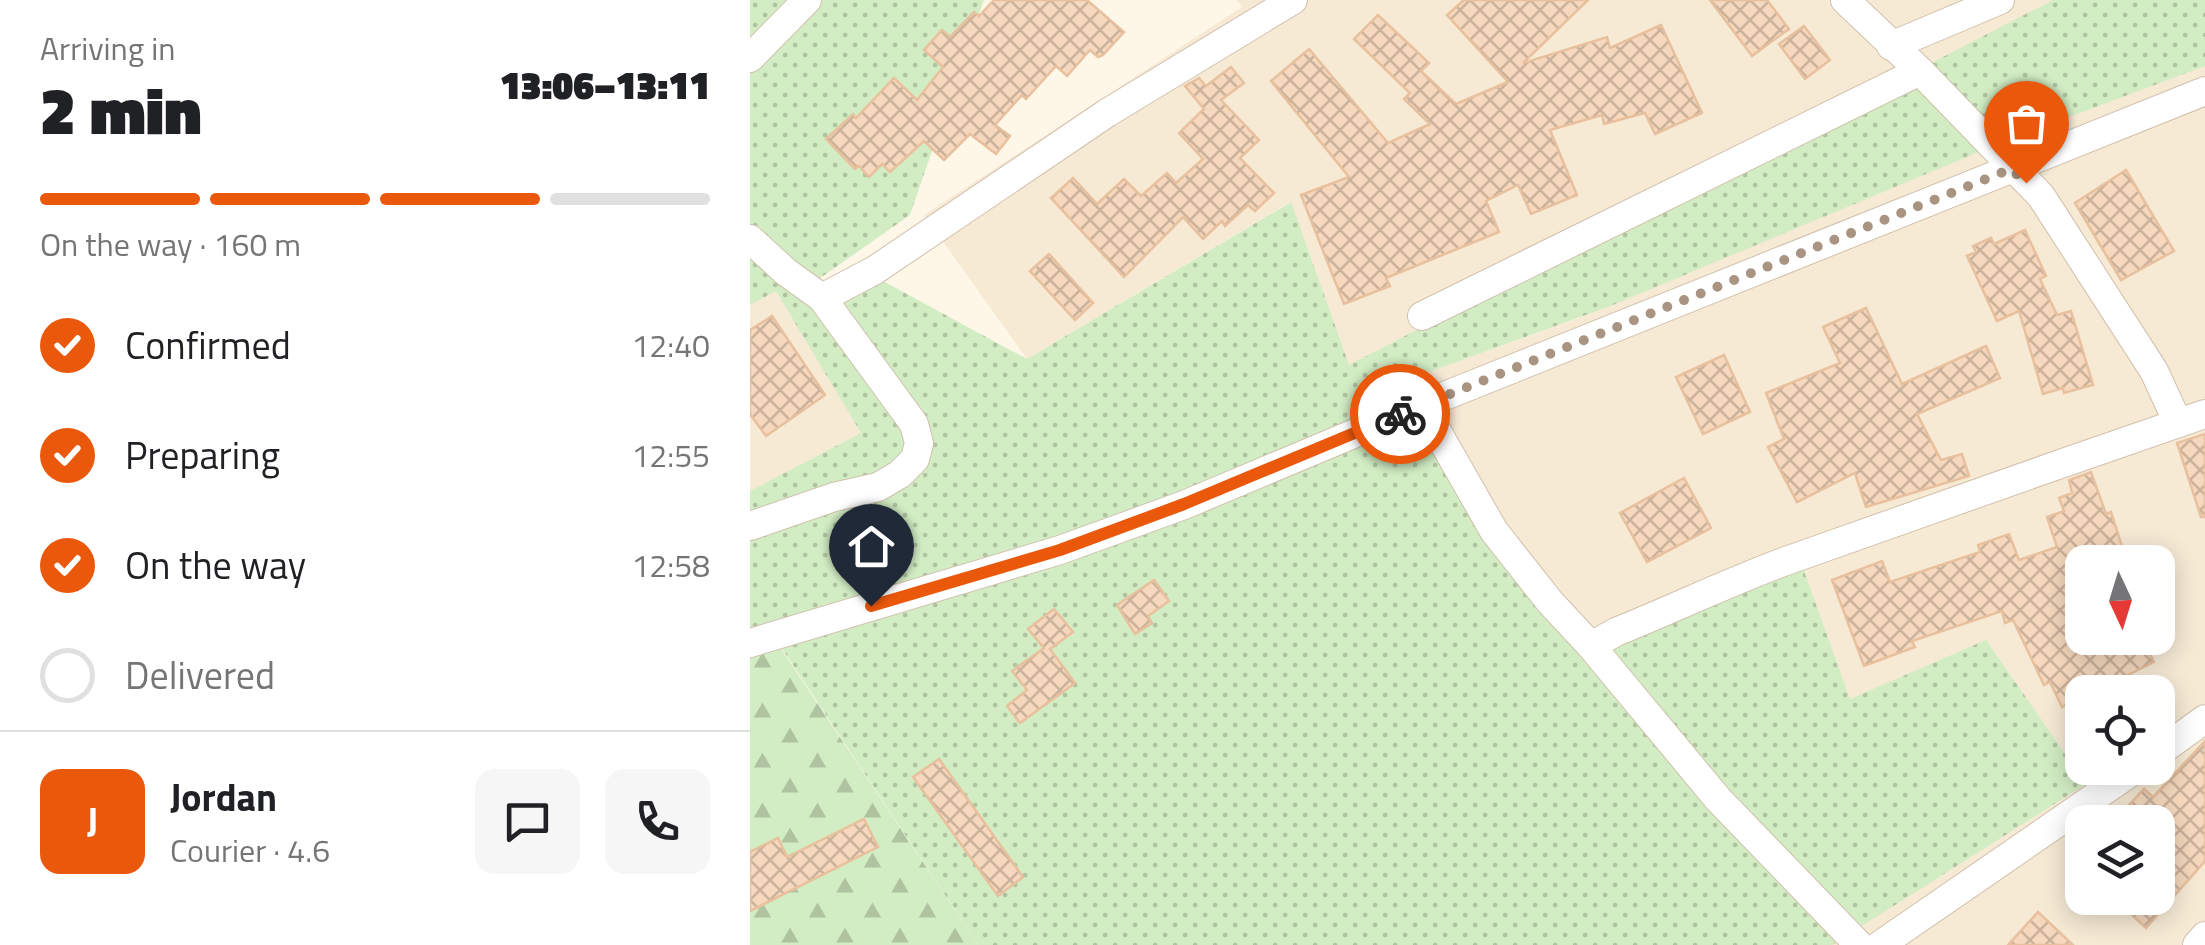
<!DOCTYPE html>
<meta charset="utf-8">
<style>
body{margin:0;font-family:"Titillium Web",sans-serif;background:#f6f6f6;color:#202124;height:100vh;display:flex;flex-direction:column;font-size:38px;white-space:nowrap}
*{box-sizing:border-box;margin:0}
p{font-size:32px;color:#757577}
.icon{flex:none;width:55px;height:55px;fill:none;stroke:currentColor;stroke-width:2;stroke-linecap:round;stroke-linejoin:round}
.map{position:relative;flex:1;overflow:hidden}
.details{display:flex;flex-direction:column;background:#fff;width:750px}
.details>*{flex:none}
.needle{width:65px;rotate:176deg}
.controls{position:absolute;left:1315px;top:545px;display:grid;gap:20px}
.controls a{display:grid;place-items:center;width:110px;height:110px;border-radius:20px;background:#fff;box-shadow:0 5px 25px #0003;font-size:50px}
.pin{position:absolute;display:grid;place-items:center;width:85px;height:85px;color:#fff;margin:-102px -42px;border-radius:50% 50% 50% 0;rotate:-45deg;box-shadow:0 0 10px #0007}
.pin .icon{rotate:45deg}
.courier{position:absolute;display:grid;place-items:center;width:100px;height:100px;margin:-50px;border:8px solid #ea580c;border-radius:50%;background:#fff;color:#222;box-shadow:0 2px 12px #0007}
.headline em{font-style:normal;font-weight:800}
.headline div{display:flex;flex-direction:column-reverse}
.headline{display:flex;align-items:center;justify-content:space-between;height:170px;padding:0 40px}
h1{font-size:65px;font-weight:800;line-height:75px}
.bar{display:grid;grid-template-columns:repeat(4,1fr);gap:15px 10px;align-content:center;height:120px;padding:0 40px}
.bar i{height:12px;border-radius:8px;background:#e0e0e0}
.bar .active{background:#ea580c}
.bar p{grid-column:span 4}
.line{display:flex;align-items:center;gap:25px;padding:0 40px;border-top:2px solid #e0e0e0}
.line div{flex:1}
.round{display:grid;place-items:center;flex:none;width:105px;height:105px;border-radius:20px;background:#f6f6f6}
ol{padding:0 40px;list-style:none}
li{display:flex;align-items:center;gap:30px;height:110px}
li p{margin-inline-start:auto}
li .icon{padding:10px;border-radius:50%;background:#ea580c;color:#fff;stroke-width:4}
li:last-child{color:#757577}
li i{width:55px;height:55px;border:5px solid #e0e0e0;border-radius:50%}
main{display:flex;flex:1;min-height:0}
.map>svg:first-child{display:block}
.residential{fill:#f6ead5;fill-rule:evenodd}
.grass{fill:url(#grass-dots)}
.forest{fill:url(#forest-firs)}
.building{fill:url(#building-cross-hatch);stroke:#e9c09d;stroke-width:2.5}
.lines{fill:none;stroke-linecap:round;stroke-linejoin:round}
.minor-casing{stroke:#d1c0ac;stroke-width:30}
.minor{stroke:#fff;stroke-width:28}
.done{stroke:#a89481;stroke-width:10;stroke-dasharray:0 18}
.route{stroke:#ea580c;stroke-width:12}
</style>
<main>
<section class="details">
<div class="headline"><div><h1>2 min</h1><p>Arriving in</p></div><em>13:06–13:11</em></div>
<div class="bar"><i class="active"></i><i class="active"></i><i class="active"></i><i></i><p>On the way · 160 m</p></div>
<ol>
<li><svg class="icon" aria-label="check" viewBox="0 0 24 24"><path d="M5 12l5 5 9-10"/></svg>Confirmed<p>12:40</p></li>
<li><svg class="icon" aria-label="check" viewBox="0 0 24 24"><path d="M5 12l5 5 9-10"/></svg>Preparing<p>12:55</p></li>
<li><svg class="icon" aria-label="check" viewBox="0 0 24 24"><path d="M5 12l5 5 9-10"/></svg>On the way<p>12:58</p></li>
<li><i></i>Delivered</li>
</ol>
<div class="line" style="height:180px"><b class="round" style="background:#ea580c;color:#fff">J</b><div><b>Jordan</b><p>Courier · 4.6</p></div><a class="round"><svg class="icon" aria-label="chat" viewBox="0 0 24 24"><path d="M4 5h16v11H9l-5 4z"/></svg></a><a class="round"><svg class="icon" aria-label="phone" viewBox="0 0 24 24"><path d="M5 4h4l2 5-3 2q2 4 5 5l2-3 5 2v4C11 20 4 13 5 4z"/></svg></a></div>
</section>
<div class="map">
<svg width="1455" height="945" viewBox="0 0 1455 945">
<defs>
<pattern id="grass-dots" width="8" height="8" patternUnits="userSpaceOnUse" patternTransform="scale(2.5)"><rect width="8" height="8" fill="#d2edc4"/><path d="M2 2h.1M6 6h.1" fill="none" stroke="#afc3a1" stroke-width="1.8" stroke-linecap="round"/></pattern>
<pattern id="forest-firs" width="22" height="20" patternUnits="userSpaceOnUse" patternTransform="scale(2.5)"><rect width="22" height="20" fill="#d2edc4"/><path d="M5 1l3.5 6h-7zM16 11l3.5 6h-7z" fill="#afc3a1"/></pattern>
<pattern id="building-cross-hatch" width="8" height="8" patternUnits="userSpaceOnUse" patternTransform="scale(2.5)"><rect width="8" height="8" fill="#f5d8bd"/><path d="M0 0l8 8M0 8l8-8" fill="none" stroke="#cbb29c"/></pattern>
</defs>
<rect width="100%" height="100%" fill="#fef7e8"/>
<g class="residential">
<path d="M486 0H1455V945H864L853 629 815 642 656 380 843 313 598 365 540 202 277 359 174 215 492 7ZM1332 562H1408V638H1332ZM1332 692H1408V768H1332ZM1332 822H1408V898H1332Z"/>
<polygon points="26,290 112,433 0,491 0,305"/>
</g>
<polygon class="grass" points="0,0 234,0 160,215 59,286 133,281 277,359 541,202 599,365 1303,0 1455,0 1455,66 1255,141 858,307 657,380 815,641 1050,560 1100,699 1236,640 1336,784 1082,945 228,945 31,647 0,657 0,491 111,433 26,291 0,305"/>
<polygon class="forest" points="30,647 228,945 0,945 0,657"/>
<g class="building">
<polygon points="244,0 337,0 374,32 353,55 348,57 340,50 317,76 306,66 276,99 272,95 245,125 260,136 246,154 220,134 194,160 174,141 140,172 132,164 119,177 109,166 105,169 76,139 103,114 106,118 144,78 167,100 193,67 174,50 192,30 200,37 224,12 229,16"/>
<polygon points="714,0 838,0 773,63 857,37 860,48 911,25 952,113 905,134 895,113 854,124 852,115 800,130 827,195 781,214 768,185 736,201 749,232 636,278 640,286 594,304 551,195 599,177 521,81 559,49 638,143 680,124 654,99 660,93 604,39 628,15 679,63 671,71 706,104 758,82 697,15"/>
<polygon points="960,0 1017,0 1039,29 1002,56"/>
<polygon points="1054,26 1080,60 1055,79 1029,44"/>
<polygon points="481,67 494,83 471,100 509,140 490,158 524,193 505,211 498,205 475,226 472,221 453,239 433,217 374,277 301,198 323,178 347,204 374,179 391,196 417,173 426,183 453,159 429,133 454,109 435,86 449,78 456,86"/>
<polygon points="1376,170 1424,251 1371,280 1325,203"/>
<polygon points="1275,230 1296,276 1290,279 1307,315 1321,311 1343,385 1314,393 1313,388 1293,394 1269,311 1247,321 1217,256 1226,252 1223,246 1241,238 1244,244"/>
<polygon points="299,254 343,303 325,320 280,271"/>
<polygon points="1116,308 1152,384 1236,346 1250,378 1167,414 1191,460 1212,454 1219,476 1116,507 1105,473 1047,502 1018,447 1034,439 1016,393 1090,363 1073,327"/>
<polygon points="22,316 75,395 16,436 0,414 0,330"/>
<polygon points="974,355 1000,412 953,434 926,377"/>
<polygon points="1455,434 1455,517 1451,517 1427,443"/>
<polygon points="1341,472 1356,514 1361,512 1377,562 1332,562 1332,638 1392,638 1404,662 1343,692 1332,692 1332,697 1312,707 1300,682 1294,685 1263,620 1255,623 1252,611 1162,641 1165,647 1114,666 1082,580 1132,561 1140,582 1230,552 1228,545 1259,534 1269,560 1307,547 1297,517 1314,511 1309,498 1322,493 1319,480"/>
<polygon points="934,478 961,528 897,562 870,513"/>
<polygon points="404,580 419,601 398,616 402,623 385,634 367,605"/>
<polygon points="304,609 323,632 300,649 325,683 270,723 257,706 277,690 262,671 294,648 278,629"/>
<polygon points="1455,741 1455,861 1396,928 1364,898 1408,898 1408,822 1363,822 1394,789 1403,797"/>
<polygon points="189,759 273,877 248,896 163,777"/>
<polygon points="114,819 128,847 0,911 0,852 28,838 37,857"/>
<polygon points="1288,912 1323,945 1258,945"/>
</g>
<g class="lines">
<g class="minor-casing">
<g id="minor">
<polyline points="1095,0 1170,71 1291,196 1404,371 1428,423"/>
<polyline points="1141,46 1250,0"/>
<polyline points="0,58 57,0"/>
<polyline points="0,239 36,272 72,298 164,424 169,443 165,459 150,474 128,487 84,497 0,526"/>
<polyline points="72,298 125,270 357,113 543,0"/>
<polyline points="672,316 1170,71"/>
<path d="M672 405 744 531 800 602 841 646 866 632C923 609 979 582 1036 561 1175 511 1315 462 1455 414"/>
<polyline points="0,643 310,550 434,505 672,405 1455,91"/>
<polyline points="841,646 968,799 1109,945"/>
<polyline points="1408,753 1455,719"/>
<polyline points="1130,945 1387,768"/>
<polyline points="1447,945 1455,936"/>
</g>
</g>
<use href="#minor" class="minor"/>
</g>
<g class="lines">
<polyline class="done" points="650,414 1261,169 1276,183"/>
<polyline class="route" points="121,606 310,550 434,504 650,414"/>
</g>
</svg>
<div class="controls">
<a><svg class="needle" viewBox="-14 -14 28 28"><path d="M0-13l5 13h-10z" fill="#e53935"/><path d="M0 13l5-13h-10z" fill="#757577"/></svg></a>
<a><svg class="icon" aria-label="locate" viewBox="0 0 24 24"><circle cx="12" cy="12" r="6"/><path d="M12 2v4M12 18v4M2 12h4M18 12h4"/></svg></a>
<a><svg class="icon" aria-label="layers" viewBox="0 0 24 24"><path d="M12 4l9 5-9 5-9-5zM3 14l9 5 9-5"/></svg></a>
</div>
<div class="pin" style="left:1276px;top:183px;background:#ea580c"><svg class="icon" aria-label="bag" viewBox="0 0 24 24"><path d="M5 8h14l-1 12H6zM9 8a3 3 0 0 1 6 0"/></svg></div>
<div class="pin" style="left:121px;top:606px;background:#1f2937"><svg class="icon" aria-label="home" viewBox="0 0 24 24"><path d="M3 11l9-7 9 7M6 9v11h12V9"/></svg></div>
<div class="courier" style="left:650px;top:414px"><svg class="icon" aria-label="bike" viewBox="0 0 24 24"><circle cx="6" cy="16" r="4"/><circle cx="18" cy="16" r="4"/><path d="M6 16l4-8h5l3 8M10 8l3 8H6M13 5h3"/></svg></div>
</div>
</main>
